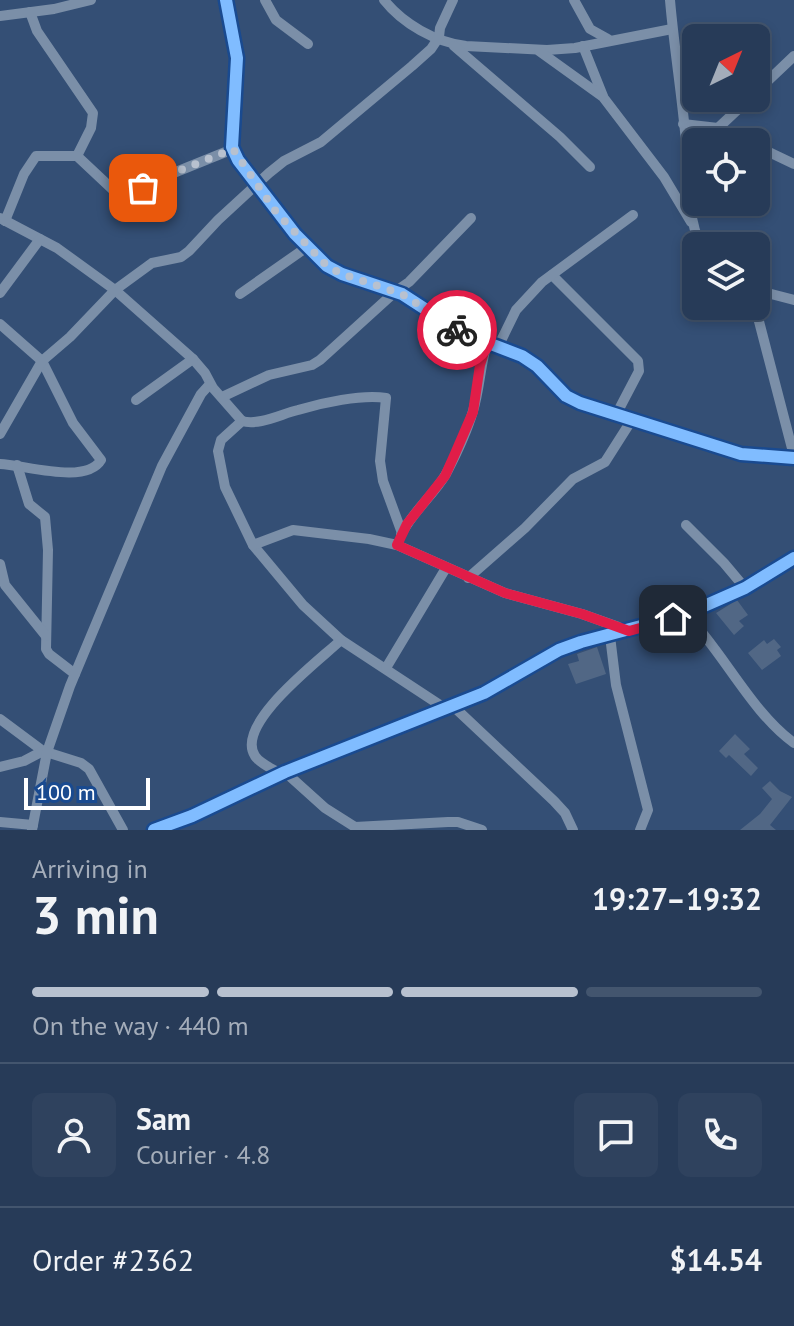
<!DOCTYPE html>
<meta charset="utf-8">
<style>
body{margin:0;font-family:"PT Sans",sans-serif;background:#2f425e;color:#f1f3f6;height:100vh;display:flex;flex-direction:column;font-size:30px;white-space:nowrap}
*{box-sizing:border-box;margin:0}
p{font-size:26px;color:#a4adba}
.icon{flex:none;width:44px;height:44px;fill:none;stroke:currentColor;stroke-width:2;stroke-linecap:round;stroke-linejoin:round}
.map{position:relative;height:830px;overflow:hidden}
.side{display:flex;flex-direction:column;background:#273b58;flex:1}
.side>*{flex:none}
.needle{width:52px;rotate:43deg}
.controls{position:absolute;left:682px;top:24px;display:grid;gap:16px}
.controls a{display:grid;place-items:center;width:88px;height:88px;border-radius:12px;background:#273b58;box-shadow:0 4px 12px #0003,0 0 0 2px #43556e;font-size:40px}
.scale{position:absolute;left:24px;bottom:20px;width:126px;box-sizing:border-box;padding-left:8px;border:4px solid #fff;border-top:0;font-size:22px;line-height:28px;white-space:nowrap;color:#fff;-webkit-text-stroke:6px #194a90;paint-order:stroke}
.pin{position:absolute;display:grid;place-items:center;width:68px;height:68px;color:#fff;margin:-34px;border-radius:16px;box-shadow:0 4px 12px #0006}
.courier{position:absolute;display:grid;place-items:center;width:80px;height:80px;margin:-40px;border:6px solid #e11d48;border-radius:50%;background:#fff;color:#222;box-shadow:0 2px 10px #0007}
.summary em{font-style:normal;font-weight:600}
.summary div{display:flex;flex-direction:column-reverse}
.summary{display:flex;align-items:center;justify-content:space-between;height:136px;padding:0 32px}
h1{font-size:52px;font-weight:600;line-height:60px}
.bar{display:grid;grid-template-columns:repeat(4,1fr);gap:12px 8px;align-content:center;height:96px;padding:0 32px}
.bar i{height:10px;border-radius:6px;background:#43556e}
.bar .on{background:#b8c1cf}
.bar p{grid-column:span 4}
.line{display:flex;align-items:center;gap:20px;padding:0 32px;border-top:2px solid #43556e}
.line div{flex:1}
.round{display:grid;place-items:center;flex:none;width:84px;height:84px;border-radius:12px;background:#2f425e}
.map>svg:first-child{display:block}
.building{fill:#516785}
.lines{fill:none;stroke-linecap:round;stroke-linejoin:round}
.minor{stroke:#7b8fa8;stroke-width:10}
.cycleway-casing{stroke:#194a90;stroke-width:17}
.cycleway{stroke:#80bcff;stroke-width:12}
.done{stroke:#b8c1cf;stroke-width:8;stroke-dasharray:0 14.4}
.route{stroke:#e11d48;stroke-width:10}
</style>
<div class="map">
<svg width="794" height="830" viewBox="0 0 794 830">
<rect width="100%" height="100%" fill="#344f75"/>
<g class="building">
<polygon points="737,600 748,615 739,621 744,626 734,635 716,613"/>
<polygon points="774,639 781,647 777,650 781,656 762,670 748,653 764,640 767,644"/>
<polygon points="597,647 606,674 576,684 568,664 579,661 577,654"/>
<polygon points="735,734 750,749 744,754 758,768 751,776 729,755 726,758 719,751"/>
<polygon points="770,781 780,791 792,797 770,825 776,830 740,830 760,814 772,799 762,788"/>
</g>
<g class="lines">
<g class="minor">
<polyline points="226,0 237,58 232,147 238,160 295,234 327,266 342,274 402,294 462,333 522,356 537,366 566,396 580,403 741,454 794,458"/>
<polyline points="265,0 276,20 308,44"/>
<path d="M384 0C403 24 435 42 466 46L547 50 575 48 672 29"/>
<polyline points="574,0 590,29 608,39"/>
<path d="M670 0C674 47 682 95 686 142 689 176 686 215 701 246"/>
<polyline points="30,12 37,31 93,113 91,128 77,156"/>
<polyline points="0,16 54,9 91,0"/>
<polyline points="454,46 560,137 590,167"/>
<polyline points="583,46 603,96"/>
<polyline points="539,51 603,97 664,177 691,222"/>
<polyline points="756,92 794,56"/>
<polyline points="683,124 718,128 747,142"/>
<polyline points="718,128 750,98"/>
<polyline points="756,146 794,164"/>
<polyline points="0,218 57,248 115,290 193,359 205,373 213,388 242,421"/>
<polyline points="5,221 24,174 36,156 77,156 126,202 161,178 233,149"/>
<polyline points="552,275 638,361 639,371 617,413"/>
<polyline points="756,290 794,300"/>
<polyline points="0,293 40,239"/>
<polyline points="240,294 307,247"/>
<polyline points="755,306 794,456"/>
<path d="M0 324 42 361 73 423 101 460C86 485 25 465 0 464"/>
<polyline points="498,347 516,310 542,282 633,215"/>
<polyline points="222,397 269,375 312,365 320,360 396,291 409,282 471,218"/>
<polyline points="136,400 193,359"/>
<polyline points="0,434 42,361 70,337 115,290 152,263 181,257 189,251 218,220 269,173 284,161 321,142 412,66 431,49 439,37 440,28 453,0"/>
<polyline points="17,465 29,504 45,517 48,550 46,649 49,654 75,674"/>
<polyline points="686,525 724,563 745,588"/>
<path d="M402 533 383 481 380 461 386 398C362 394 321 403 298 410 281 414 259 426 242 421L221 440 218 451 225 487 253 545 303 605 341 640 446 709"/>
<path d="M401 535C412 512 433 496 446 474 456 455 467 432 473 411 480 388 480 366 487 343"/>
<polyline points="253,545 293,530 369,539 397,545 505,593 582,614 627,630"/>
<polyline points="0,564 5,585 46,636"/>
<polyline points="468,578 525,528 573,479 605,462 633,418"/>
<path d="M686 614C723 652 752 713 794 743"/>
<polyline points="610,636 616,685 648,810 640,830"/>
<polyline points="386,668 446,568"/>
<polyline points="453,706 554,801 565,813 573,830"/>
<polyline points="0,719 43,751 81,763 89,769 123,830"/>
<polyline points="0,767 24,761 43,751"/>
<polyline points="285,772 325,808 355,827 448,822 458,822 482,830"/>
<path d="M281 774C273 769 260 764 255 756 234 724 320 660 341 640"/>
<polyline points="0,822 33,825"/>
<polyline points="32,830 47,752 70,686 162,466 201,394 210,384"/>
<polyline points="154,830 192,816 285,772 484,693 559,650 581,642 686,614 745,588 794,558"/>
</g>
<g class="cycleway-casing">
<g id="cycleway">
<polyline points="226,0 237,58 232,147 238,160 295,234 327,266 342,274 402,294 462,333 522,356 537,366 566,396 580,403 741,454 794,458"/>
<polyline points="154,830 192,816 285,772 484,693 559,650 581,642 686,614 745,588 794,558"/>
</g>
</g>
<use href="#cycleway" class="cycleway"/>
</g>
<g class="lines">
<polyline class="done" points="143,188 161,178 233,149 276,212 327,266 342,274 402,294 457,330"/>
<polyline class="route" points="457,330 487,343 480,365 473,412 454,456 445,476 407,524 397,545 505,593 582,614 629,631 673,619"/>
</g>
</svg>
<div class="controls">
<a><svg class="needle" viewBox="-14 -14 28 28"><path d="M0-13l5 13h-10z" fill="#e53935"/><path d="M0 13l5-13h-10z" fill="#a4adba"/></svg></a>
<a><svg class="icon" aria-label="locate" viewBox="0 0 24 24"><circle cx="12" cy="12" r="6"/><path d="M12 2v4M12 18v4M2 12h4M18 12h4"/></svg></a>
<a><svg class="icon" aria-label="layers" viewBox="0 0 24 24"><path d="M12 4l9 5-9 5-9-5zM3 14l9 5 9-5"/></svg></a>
</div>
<div class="scale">100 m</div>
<div class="pin" style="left:143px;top:188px;background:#ea580c"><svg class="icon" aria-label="bag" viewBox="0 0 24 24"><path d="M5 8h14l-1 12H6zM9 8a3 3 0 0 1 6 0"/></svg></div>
<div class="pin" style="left:673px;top:619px;background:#1f2937"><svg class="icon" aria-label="home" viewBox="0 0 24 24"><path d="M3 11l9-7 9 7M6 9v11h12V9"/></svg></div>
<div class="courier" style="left:457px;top:330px"><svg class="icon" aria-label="bike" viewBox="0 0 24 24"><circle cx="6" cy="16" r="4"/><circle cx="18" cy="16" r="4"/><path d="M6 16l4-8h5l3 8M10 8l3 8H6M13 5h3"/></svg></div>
</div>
<section class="side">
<div class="summary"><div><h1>3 min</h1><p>Arriving in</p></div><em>19:27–19:32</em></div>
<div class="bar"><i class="on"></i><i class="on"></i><i class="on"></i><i></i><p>On the way · 440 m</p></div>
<div class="line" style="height:144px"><a class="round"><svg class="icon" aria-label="person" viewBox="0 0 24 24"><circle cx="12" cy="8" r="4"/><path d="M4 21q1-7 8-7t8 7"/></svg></a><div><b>Sam</b><p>Courier · 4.8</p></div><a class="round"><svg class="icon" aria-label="chat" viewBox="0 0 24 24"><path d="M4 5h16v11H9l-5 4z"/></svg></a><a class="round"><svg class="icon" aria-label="phone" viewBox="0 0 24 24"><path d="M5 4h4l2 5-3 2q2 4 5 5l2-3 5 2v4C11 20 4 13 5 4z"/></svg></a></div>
<div class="line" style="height:104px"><div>Order #2362</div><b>$14.54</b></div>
</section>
